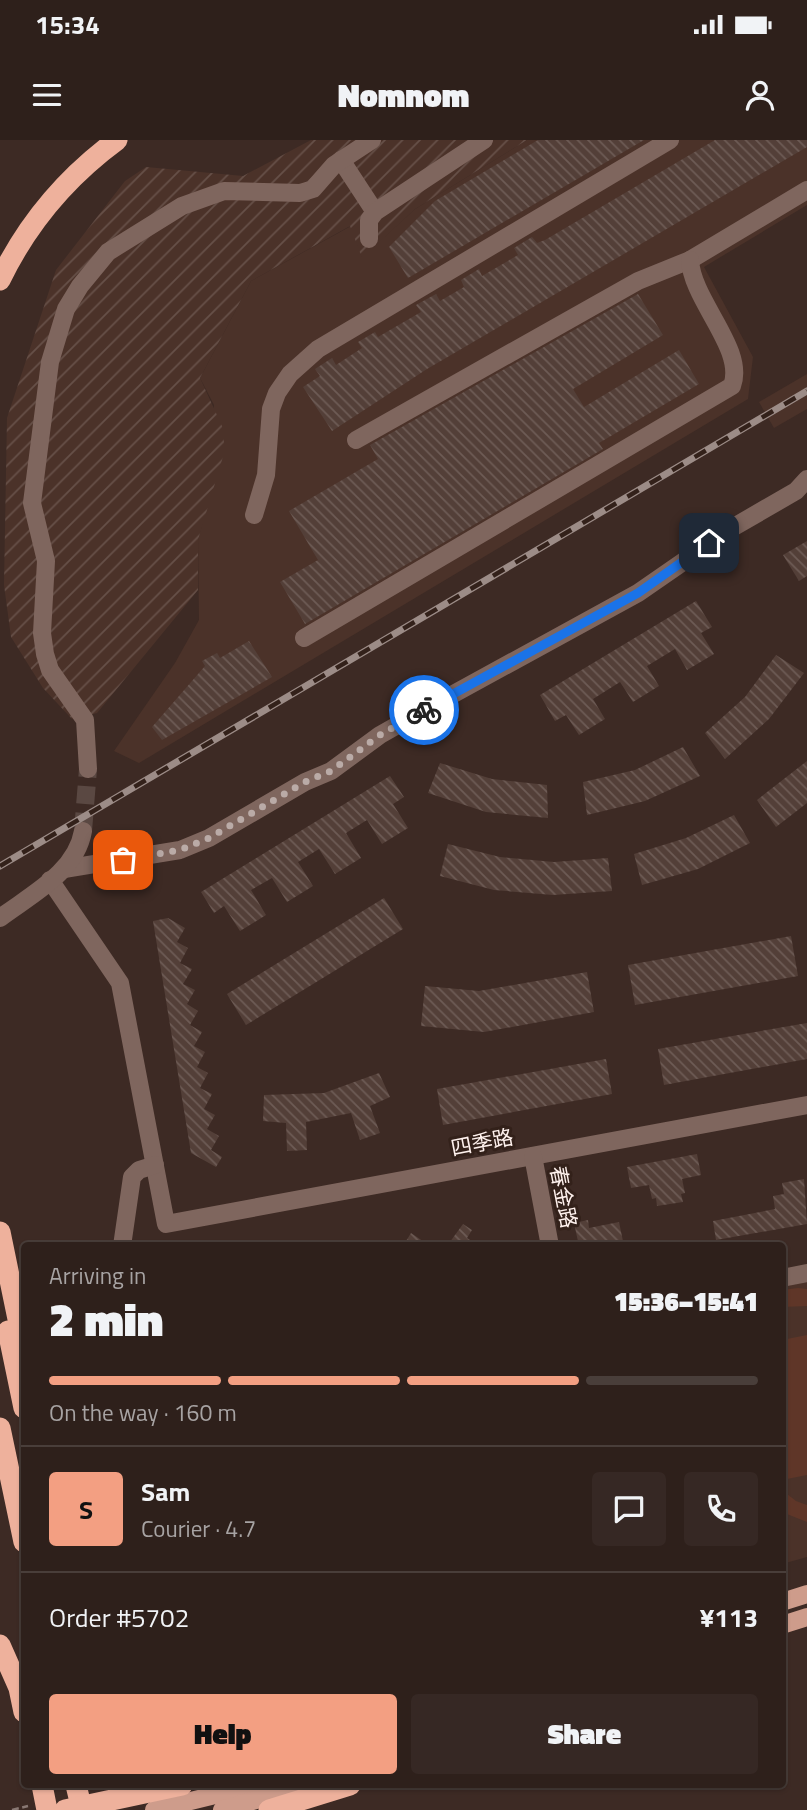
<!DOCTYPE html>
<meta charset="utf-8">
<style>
body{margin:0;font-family:"Titillium Web","Noto Sans SC",sans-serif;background:#362824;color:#f1f3f6;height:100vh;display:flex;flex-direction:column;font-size:26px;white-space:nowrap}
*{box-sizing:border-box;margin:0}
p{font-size:23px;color:#a7a3a3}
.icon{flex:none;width:38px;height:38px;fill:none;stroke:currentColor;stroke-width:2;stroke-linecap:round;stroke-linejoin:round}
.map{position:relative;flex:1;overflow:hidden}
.details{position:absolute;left:21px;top:1102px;width:765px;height:546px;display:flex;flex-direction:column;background:#2e201b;border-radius:7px;box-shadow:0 2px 5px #0004,0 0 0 2px #493e3a}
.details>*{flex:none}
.pin{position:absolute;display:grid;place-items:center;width:60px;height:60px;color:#fff;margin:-30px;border-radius:14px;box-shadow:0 4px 10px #0006}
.courier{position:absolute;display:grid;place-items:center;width:70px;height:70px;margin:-35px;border:5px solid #1a73e8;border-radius:50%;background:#fff;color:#222;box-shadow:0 2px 9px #0007}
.head em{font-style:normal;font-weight:800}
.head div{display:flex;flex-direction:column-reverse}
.head{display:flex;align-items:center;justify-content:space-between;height:119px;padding:0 28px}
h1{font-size:46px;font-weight:800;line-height:52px}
.bar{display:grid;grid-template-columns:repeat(4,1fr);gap:10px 7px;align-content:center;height:84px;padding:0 28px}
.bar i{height:9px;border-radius:5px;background:#493e3a}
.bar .selected{background:#f39f82}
.bar p{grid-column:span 4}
.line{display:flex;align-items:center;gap:18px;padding:0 28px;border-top:2px solid #493e3a}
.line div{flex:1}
.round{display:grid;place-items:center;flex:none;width:74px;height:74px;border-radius:7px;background:#362824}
.action{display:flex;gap:14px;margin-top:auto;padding:14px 28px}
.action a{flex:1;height:80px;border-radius:7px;background:#f39f82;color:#111;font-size:28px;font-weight:800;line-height:80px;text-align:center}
.action a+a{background:#362824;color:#f1f3f6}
.status{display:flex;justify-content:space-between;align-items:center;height:49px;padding:0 35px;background:#2e201b;direction:ltr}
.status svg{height:19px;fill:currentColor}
header{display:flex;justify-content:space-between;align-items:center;height:91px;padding:0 28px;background:#2e201b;font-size:32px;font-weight:800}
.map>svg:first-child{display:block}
.built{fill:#4b3229}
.industrial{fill:url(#industrial-furrows)}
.grass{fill:#5f3628}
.building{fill:url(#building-back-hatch)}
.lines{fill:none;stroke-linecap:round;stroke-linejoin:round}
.minor-tunnel{stroke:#5a4842;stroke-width:18;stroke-dasharray:18 9;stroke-linecap:butt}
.path{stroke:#897873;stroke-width:2.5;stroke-dasharray:7 3.5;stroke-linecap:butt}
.minor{stroke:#7f665e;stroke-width:18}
.major{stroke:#ce9c8b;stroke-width:18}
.highway{stroke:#eeb19c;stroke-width:21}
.rail-casing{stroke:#9c8c87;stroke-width:7}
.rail{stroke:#33211a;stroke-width:4.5;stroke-dasharray:13;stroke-linecap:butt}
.done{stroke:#baaba7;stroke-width:7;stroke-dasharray:0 12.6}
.route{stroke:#1a73e8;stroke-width:9}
.labels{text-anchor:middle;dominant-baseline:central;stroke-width:6;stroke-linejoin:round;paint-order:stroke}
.street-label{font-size:21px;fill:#fef1ed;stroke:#33211a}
</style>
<div class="status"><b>15:34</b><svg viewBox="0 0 49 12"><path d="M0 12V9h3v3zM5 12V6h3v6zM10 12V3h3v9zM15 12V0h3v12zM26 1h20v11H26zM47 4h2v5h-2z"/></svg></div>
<header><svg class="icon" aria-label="menu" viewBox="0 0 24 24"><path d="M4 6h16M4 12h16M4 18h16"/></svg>Nomnom<svg class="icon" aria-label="person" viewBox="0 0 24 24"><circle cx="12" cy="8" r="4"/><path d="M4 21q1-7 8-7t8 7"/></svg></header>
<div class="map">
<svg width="807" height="1670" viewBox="0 0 807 1670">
<defs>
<pattern id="industrial-furrows" width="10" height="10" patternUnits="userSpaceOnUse" patternTransform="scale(1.75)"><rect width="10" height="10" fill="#4b3229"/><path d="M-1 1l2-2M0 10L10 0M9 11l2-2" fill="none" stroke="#665048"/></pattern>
<pattern id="building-back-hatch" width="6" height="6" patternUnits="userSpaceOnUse" patternTransform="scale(1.75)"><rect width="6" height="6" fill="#533f38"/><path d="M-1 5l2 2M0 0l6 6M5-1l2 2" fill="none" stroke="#6d5b55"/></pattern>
</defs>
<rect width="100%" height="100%" fill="#3d2a24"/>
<g class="built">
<polygon points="527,0 807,0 807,65 704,127 753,217 748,259 139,623 114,611 175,523 199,480 198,400 207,366 214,265 200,238 251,141 351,86 362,117 415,69"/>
<polygon points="807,234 807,269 774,288 759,262"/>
<polygon points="807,1142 807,1417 782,1424 782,1147"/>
</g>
<polygon class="industrial" points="311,0 527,0 415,69 362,118 350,86 251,141 200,238 222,286 225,310 198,400 198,450 97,573 72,579 43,548 11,497 4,445 7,278 56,130 125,41 146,27 243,36"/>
<g class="grass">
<polygon points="798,1148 807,1149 807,1166 782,1167 782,1150"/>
<polygon points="807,1195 807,1335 782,1340 782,1200"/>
<polygon points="782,1350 796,1361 807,1365 807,1382 782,1372"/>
</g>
<g class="building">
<polygon points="538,0 644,0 408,138 389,107 435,61"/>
<polygon points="715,0 807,0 807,7 427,229 332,291 303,247 320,236 315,229 332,218 336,225 362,208 358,202 375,192 378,197 421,172 416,165 436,154 440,161 464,147 461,140 479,129 482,136 518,115 514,108 532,97 537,103 545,100"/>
<polygon points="638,154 663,195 573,249 584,267 679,210 699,244 599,303 603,309 305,484 280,442 318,420 289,371 378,319 370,305"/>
<polygon points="807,401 807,436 799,441 783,415"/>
<polygon points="696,461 712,487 701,493 714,514 687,530 675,509 647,526 659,546 633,562 620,542 593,559 605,579 579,595 566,575 555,581 540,555"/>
<polygon points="249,501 272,537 162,600 152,587 205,526 202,521 217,513 220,518"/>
<polygon points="776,515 804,533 769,579 725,619 705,593 745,557"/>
<polygon points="683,607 700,636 645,661 587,675 583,642 635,630"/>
<polygon points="807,621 807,663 776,687 757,660"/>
<polygon points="440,623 492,639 547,645 548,678 486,672 428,653"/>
<polygon points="390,636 404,657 393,664 408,688 382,704 367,680 346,693 361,718 335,734 319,709 298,722 313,746 287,762 272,738 251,750 266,775 240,791 224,766 214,773 201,752"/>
<polygon points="734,675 750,703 698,729 642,745 634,714 686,698"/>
<polygon points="448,704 500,717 554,722 608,718 612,751 553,755 494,750 440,736"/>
<polygon points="384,758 403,789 246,885 227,854"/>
<polygon points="168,778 185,788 177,802 188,808 180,823 192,829 183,844 195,850 187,864 198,871 190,885 202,892 194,906 205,912 197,927 208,933 200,948 212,954 204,969 215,975 207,989 219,996 211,1010 222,1017 216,1027 191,1013 153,781"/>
<polygon points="791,796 798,836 635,865 628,825"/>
<polygon points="587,832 594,872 484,892 421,886 425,846 479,851"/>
<polygon points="807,883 807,919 664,945 658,909"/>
<polygon points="606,919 612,954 443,985 437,949"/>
<polygon points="379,933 390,957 370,966 380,993 360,1000 351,973 306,982 307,1010 287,1011 286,983 263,981 264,955 324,953"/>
<polygon points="697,1014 701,1035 682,1039 685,1053 681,1054 683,1062 657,1066 656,1058 652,1059 649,1045 631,1048 627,1027"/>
<polygon points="804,1039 807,1084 716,1100 713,1081 775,1069 773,1056 784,1054 782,1043"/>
<polygon points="588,1080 589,1088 619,1082 624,1106 579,1106 574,1083"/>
<polygon points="463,1084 472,1090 467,1098 479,1106 447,1106"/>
<polygon points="411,1093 430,1106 403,1106"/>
</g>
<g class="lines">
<polyline class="minor-tunnel" points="83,691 88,629"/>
<polyline class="path" points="12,1670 28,1666"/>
<g class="minor">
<polyline points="341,20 375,72"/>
<polyline points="369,99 369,80 375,72 484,0"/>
<polyline points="356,300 638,141 690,120 807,50"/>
<polyline points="254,375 266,335 271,269 277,253 290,234 318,209 670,0"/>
<path d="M304 498 732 246C746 209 692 161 690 120"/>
<polyline points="88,629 85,580 50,530 45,514 42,493 46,421 32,363 50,222 66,169 80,146 108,112 182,66 224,51 300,53 313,49 334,25 372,0"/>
<polyline points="64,729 180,710 209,698 305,642 331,631 380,595 417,574 638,453 732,388 796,351 807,339"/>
<polyline points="50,740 120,843 166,1084 807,965"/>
<path d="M0 778C32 754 76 732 83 691"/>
<polyline points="533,1016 550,1106"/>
<polyline points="122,1106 132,1037 139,1030 155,1025"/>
<polyline points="782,1138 807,1133"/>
</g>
<g class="major">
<polyline points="782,1462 807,1454"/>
<polyline points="782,1485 807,1477"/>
<polyline points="154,1670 256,1645"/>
<polyline points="222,1670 307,1645"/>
</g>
<g class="highway">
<path d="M0 140C27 84 68 36 117 0"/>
<polyline points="0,1092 24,1208"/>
<polyline points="8,1191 24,1268"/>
<polyline points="0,1288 24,1402"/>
<polyline points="0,1505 19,1548 24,1572"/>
<polyline points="42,1645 47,1670"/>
<polyline points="76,1645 82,1670"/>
<polyline points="65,1670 182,1645"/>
<polyline points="269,1670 350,1645"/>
</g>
<g class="rail-casing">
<polyline id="rail" points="0,726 807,251"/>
</g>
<use href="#rail" class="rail"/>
</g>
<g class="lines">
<polyline class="done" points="123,720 180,710 209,698 305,642 331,631 380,595 424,570"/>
<polyline class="route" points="424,570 638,453 709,403"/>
</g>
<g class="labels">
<g class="street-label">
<text transform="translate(482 1002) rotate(-11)">四季路</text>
<text transform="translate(564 1057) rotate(79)">春金路</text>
</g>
</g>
</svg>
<div class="pin" style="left:123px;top:720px;background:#ea580c"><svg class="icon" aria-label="bag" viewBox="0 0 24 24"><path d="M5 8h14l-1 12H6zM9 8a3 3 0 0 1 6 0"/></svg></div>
<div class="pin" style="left:709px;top:403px;background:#1f2937"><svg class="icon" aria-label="home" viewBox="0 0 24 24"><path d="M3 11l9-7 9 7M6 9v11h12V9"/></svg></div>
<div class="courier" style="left:424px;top:570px"><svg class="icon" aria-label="bike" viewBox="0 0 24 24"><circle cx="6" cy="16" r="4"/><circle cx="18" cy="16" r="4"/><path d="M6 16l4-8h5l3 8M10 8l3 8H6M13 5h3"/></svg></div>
<section class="details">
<div class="head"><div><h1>2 min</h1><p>Arriving in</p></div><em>15:36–15:41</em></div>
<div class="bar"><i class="selected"></i><i class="selected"></i><i class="selected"></i><i></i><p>On the way · 160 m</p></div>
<div class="line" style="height:126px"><b class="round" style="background:#f39f82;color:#111">S</b><div><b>Sam</b><p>Courier · 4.7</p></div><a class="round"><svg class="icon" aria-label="chat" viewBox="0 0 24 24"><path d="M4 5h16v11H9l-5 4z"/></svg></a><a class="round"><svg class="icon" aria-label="phone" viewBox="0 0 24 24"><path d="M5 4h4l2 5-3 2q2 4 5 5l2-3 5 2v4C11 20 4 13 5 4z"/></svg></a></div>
<div class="line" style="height:91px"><div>Order #5702</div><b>¥113</b></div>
<div class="action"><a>Help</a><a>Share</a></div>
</section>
</div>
